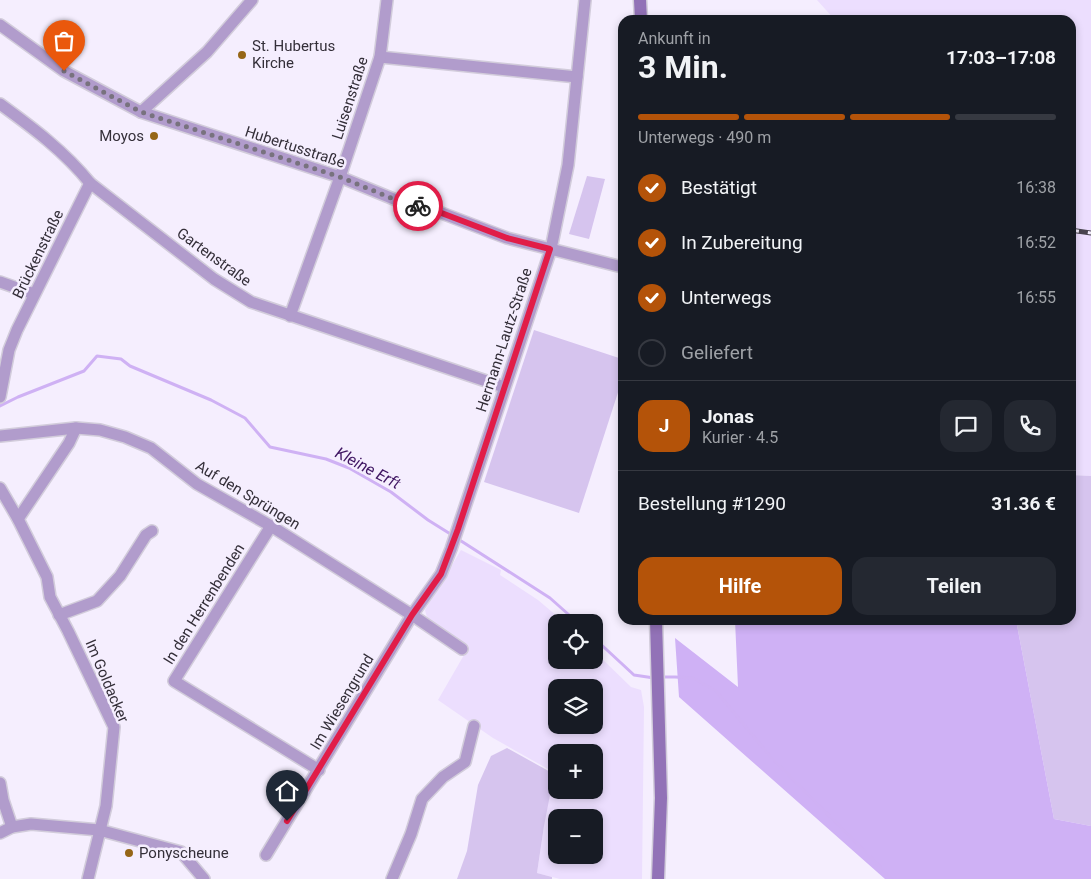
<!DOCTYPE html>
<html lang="de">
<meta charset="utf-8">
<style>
body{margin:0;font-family:Roboto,sans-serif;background:#242831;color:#f1f3f6;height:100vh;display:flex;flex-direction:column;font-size:19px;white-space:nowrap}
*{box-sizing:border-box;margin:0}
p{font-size:16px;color:#9ea1a6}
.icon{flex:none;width:28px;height:28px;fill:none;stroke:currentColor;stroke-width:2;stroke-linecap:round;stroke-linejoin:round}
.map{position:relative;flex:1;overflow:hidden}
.drawer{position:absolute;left:618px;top:15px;width:458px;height:610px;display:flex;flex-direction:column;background:#171b24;border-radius:15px;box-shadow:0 2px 8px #0003}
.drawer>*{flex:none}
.controls{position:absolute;left:548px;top:614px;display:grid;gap:10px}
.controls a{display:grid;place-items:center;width:55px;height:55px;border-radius:10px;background:#171b24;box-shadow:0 2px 8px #0003;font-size:25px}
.pin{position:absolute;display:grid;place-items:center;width:42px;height:42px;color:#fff;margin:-51px -21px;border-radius:50% 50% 50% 0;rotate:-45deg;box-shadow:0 0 5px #0007}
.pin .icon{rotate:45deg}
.courier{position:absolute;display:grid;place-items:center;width:50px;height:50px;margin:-25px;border:4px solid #e11d48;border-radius:50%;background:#fff;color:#222;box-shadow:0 1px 6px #0007}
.head em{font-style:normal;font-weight:700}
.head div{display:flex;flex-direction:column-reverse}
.head{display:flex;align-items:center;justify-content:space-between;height:85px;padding:0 20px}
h1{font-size:32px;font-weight:700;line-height:38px}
.bar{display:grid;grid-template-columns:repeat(4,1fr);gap:8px 5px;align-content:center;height:60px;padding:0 20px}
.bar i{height:6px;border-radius:4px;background:#363941}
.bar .active{background:#b45309}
.bar p{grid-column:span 4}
.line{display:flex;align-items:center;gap:12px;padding:0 20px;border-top:1px solid #363941}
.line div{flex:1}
.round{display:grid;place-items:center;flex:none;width:52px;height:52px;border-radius:15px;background:#242831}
ol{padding:0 20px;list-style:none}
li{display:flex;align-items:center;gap:15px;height:55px}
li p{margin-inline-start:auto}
li .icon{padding:5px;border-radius:50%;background:#b45309;color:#fff;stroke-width:4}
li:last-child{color:#9ea1a6}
li i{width:28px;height:28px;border:2px solid #363941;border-radius:50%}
.action{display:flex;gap:10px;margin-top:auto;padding:10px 20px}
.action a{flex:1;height:58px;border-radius:15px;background:#b45309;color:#fff;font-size:20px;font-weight:700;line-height:58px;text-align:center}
.action a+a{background:#242831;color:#f1f3f6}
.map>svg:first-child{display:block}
.built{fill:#ecdefe;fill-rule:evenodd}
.green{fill:#d6c4ee}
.forest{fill:#cfb1f5}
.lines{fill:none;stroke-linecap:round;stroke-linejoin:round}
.stream{stroke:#cfb1f4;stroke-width:3}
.street-casing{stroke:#d2ccdb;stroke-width:14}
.secondary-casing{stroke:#d2ccdb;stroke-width:15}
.street{stroke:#b19ccc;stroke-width:11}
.secondary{stroke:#9272b7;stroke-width:12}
.rail-casing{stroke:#49444f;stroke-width:5}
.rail{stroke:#f5eefe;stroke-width:3;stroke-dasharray:9;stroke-linecap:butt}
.done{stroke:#78727e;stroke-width:5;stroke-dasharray:0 9}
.route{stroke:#e11d48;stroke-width:6}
.poi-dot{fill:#966617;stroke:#f5eefe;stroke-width:2}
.labels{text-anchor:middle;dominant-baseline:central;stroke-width:5;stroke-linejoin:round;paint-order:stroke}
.poi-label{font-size:15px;fill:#342f39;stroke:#f5eefe;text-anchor:start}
.street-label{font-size:15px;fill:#342f39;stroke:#f5eefe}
.water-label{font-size:16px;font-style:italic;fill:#3f1562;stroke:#f5eefe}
</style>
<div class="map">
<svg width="1091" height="879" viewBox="0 0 1091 879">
<rect width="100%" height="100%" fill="#f5eefe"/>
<g class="built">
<polygon points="817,0 1091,0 1091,476 1070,475 1070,20 835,20"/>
<path d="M461 550 501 570 500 575 538 600 564 622H556V660H594V651L631 687 641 690 644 707 642 879H560L537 873 544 826 548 769 493 738 438 700 464 655 461 653 465 644 428 621 425 610ZM556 688H594V725H556ZM556 752H594V790H556ZM556 818H594V855H556Z"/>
</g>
<g class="green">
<polygon points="587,176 605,179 589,239 569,234"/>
<polygon points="534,330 622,359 622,380 579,513 484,482"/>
<polygon points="1070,475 1091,476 1091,826 1054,819 1016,620 1070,620"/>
<polygon points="507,748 554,774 544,826 537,873 552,877 552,879 457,879 467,851 478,785 491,756"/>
</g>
<polygon class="forest" points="735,620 1016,620 1054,819 1091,826 1091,879 885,879 679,697 675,638 738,687"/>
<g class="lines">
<g class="stream">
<polyline points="0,406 18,397 84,371 97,356 121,359 130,366 211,400 245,418 270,447 326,459 349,468 391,492 428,520 452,535"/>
<polyline points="458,539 550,598 577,622"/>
<polyline points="594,638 634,675 654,678"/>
<polyline points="660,677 675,677 693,678 716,691 769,755 892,879"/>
</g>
<g class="street-casing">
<g id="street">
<polyline points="0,25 64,71 141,112 340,177 396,200 431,209 507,238 622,267"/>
<polyline points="380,57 577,77"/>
<path d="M0 104C33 128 64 151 90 183L214 279 251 302 504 387"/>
<polyline points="141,112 207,52 252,0"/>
<polyline points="0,282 34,294"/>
<polyline points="290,316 340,177 380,57 387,0"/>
<polyline points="0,397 9,350 17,330 90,183"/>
<polyline points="0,436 76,428 100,430 125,437 151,448 197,484 271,526 412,615 462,649"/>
<polyline points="0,488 18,519 47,577 50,597 68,631 114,727 106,806 88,879"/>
<polyline points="18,519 69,443 76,428"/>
<polyline points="271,526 174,681 319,770"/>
<polyline points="59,615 97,601 120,576 146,535 152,531"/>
<polyline points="0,783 3,800 12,827"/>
<polyline points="0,833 12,827 31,824 99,830 181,852 204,879"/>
<polyline points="266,855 412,615 441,574 451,549 551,249 568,165 585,0"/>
<polyline points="392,879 411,834 422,799 443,777 465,762 474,726"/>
</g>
</g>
<g class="secondary-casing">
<g id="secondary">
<polyline points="640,0 641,20"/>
<polyline points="656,620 661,798 658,879"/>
</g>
</g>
<use href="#street" class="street"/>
<use href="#secondary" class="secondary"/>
<g class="rail-casing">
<polyline id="rail" points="1070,230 1091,233"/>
</g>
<use href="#rail" class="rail"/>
</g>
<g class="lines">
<polyline class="done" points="64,71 141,112 340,177 396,200 418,206"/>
<polyline class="route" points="287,821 412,615 441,574 458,529 550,249 507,238 431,209 418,206"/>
</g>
<g class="poi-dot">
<circle cx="242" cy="55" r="5"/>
<circle cx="154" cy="136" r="5"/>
<circle cx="129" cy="853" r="5"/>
</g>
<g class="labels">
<g class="poi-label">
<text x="252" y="46">St. Hubertus<tspan x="252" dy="17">Kirche</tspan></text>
<text x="144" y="136" text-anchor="end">Moyos</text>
<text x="139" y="853">Ponyscheune</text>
</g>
<g class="street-label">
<text transform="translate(350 98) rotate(-72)">Luisenstraße</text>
<text transform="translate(295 147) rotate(18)">Hubertusstraße</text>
<text transform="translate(38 254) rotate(-64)">Brückenstraße</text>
<text transform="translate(214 257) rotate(36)">Gartenstraße</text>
<text transform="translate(504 340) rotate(-72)">Hermann-Lautz-Straße</text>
<text transform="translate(248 495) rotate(31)">Auf den Sprüngen</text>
<text transform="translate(204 604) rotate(-58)">In den Herrenbenden</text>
<text transform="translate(107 681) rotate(67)">Im Goldacker</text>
<text transform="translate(342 702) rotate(-59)">Im Wiesengrund</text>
</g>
<g class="water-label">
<text transform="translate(368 468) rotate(28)">Kleine Erft</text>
</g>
</g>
</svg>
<div class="controls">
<a><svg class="icon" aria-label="locate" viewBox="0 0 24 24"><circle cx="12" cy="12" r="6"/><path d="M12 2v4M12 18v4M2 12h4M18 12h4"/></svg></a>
<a><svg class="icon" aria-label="layers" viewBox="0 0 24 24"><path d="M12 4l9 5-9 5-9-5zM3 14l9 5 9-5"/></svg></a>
<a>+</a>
<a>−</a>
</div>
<div class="pin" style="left:64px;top:71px;background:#ea580c"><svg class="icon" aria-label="bag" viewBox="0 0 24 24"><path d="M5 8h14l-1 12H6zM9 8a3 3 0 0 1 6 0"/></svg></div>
<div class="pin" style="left:287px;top:821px;background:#1f2937"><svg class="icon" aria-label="home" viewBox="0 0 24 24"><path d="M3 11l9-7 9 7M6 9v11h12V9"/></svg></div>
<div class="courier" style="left:418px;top:206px"><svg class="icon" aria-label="bike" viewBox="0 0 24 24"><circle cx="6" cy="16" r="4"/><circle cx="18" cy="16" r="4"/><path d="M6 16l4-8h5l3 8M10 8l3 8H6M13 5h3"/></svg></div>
<section class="drawer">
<div class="head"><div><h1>3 Min.</h1><p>Ankunft in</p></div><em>17:03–17:08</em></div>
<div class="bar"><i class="active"></i><i class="active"></i><i class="active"></i><i></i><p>Unterwegs · 490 m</p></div>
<ol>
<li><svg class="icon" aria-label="check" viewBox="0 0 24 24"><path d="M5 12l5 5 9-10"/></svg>Bestätigt<p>16:38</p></li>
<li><svg class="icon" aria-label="check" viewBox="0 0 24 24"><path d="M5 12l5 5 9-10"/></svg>In Zubereitung<p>16:52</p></li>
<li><svg class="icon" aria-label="check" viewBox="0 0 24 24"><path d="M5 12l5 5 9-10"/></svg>Unterwegs<p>16:55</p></li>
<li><i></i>Geliefert</li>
</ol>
<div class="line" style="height:90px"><b class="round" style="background:#b45309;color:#fff">J</b><div><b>Jonas</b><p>Kurier · 4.5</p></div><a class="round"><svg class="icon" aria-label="chat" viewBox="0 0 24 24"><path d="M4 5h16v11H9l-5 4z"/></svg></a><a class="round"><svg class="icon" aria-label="phone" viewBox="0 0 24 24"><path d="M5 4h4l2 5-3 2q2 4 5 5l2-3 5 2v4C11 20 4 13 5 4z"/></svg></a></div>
<div class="line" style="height:65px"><div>Bestellung #1290</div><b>31.36 €</b></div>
<div class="action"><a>Hilfe</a><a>Teilen</a></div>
</section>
</div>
